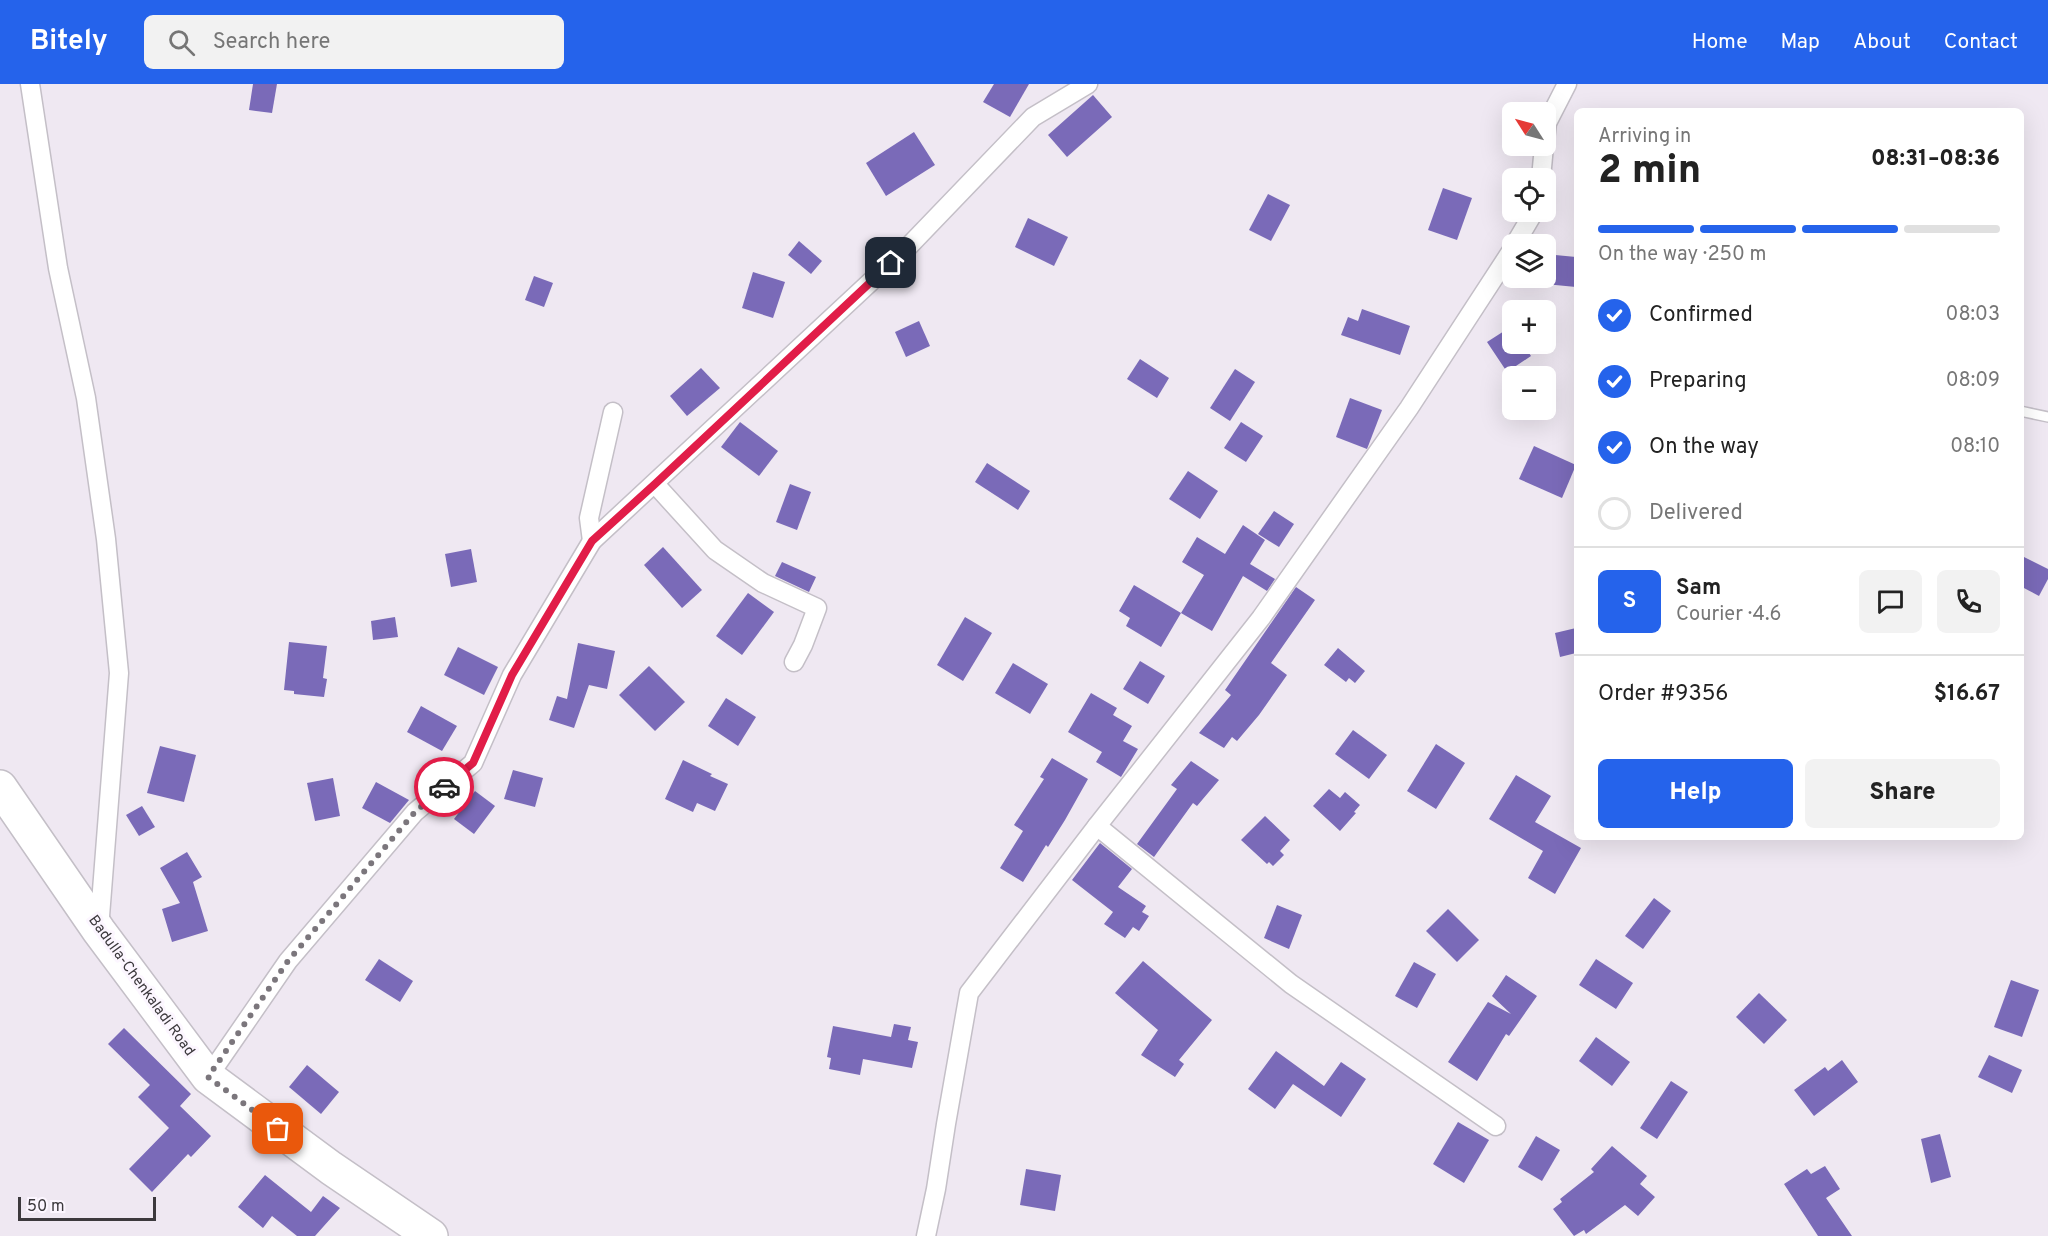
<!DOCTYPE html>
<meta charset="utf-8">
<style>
body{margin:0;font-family:Overpass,sans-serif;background:#f2f2f2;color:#222;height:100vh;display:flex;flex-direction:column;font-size:22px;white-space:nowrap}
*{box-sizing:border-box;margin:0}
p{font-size:20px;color:#767676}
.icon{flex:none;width:33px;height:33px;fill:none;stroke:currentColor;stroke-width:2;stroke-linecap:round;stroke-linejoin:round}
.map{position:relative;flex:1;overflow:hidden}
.side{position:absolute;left:1574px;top:24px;width:450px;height:732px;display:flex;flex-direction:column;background:#fff;border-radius:9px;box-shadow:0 6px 24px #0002}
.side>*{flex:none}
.needle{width:39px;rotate:306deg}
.buttons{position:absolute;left:1502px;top:18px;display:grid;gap:12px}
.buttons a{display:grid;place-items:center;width:54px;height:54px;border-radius:9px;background:#fff;box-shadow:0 6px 24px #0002;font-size:30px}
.scale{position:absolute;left:18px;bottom:15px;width:138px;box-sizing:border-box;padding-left:6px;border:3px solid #3c393d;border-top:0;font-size:16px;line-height:21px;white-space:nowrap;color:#3c393d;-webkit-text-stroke:4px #fcf6ff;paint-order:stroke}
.pin{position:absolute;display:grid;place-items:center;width:51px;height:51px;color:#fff;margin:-26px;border-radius:12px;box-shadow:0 3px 9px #0006}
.courier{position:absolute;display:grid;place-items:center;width:60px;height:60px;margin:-30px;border:4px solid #e11d48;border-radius:50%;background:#fff;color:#222;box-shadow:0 2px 8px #0007}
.summary em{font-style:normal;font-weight:800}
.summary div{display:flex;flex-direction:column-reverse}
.summary{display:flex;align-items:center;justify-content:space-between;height:102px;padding:0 24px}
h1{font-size:39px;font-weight:800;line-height:45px}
.bar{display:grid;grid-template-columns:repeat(4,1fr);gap:9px 6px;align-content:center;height:72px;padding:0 24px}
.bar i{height:8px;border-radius:4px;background:#e0e0e0}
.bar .selected{background:#2563eb}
.bar p{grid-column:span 4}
.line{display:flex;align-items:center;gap:15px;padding:0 24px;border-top:2px solid #e0e0e0}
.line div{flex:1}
.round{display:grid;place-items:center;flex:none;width:63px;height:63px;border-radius:9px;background:#f2f2f2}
ol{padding:0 24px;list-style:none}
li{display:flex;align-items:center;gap:18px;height:66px}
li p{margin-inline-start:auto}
li .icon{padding:6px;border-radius:50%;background:#2563eb;color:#fff;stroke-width:4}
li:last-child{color:#767676}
li i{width:33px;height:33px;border:3px solid #e0e0e0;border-radius:50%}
.cta{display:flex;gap:12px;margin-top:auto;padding:12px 24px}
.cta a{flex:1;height:69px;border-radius:9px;background:#2563eb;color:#fff;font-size:24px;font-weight:800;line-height:69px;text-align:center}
.cta a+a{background:#f2f2f2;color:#222}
header{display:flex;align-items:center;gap:36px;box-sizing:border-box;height:84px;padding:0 30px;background:#2563eb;color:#fff}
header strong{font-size:28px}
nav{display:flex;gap:33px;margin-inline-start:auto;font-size:21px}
.search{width:420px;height:54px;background:#f2f2f2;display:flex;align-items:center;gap:15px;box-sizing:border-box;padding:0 21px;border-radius:9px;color:#767676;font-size:22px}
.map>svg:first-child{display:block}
.building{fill:#7a6ab8}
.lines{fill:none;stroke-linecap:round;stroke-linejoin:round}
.lane-casing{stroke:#c4bfc7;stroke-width:12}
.street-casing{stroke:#c4bfc7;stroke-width:21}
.highway-casing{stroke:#c4bfc7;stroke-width:36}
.lane{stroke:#fff;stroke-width:9}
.street{stroke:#fff;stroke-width:18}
.highway{stroke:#fff;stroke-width:33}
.done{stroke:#7b767c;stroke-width:6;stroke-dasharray:0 10.8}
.route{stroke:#e11d48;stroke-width:8}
.labels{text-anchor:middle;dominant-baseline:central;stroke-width:6;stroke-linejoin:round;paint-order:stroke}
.street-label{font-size:15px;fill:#3c393d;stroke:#fcf6ff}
</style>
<header>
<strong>Bitely</strong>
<div class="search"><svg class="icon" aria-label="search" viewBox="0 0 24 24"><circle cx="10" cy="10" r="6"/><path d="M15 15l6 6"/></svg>Search here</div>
<nav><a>Home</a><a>Map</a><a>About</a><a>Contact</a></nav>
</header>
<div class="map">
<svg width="2048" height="1152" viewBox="0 0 2048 1152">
<rect width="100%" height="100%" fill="#efe8f2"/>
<g class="building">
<polygon points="253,0 277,0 272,29 249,26"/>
<polygon points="994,0 1029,0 1010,33 983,18"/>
<polygon points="1093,11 1112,33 1067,73 1048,51"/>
<polygon points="914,48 935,81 886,112 866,79"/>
<polygon points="1443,104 1472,114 1457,156 1428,146"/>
<polygon points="1268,110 1290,121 1271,157 1249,146"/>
<polygon points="1028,134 1068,153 1054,182 1015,163"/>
<polygon points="799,157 822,177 811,190 788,171"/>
<polygon points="1545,170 1576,173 1576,203 1545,200"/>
<polygon points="753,188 785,198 773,234 742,224"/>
<polygon points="534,192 553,199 544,223 525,216"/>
<polygon points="1362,225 1410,242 1400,271 1341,251 1348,233 1358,237"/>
<polygon points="919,237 930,262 906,273 895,248"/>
<polygon points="1512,242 1512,260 1523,260 1531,272 1507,288 1487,258"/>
<polygon points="1140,275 1169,294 1157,314 1127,295"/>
<polygon points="701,284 720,304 687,332 670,312"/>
<polygon points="1235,285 1255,298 1230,337 1210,324"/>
<polygon points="1350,314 1382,326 1367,365 1336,353"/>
<polygon points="740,338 778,367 759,392 721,363"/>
<polygon points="1241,338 1263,352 1246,378 1224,364"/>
<polygon points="1534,362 1576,381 1562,414 1519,395"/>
<polygon points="987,379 1030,407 1018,426 975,398"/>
<polygon points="1188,387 1218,407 1200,435 1169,415"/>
<polygon points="790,400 811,408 797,446 776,438"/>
<polygon points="1274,427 1294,440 1279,463 1258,450"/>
<polygon points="1243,441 1265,456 1250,480 1275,495 1267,507 1243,492 1212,547 1181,529 1204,491 1182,478 1197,453 1225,470"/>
<polygon points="663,463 702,506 682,524 644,481"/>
<polygon points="471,465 477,498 451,503 445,470"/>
<polygon points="2020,471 2048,485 2048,495 2039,512 2020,502"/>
<polygon points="782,478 816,493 809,508 775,492"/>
<polygon points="1134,501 1181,529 1161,563 1126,542 1130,534 1119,527"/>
<polygon points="1296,503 1315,516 1271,579 1287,591 1259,631 1237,657 1232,653 1224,664 1199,649 1231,611 1225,606"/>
<polygon points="748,509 774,528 742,571 716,552"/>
<polygon points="395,533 398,553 373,556 371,537"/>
<polygon points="965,533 992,549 963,597 937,581"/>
<polygon points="1576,544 1576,569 1560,573 1555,549"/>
<polygon points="289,558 327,562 323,594 327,595 324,613 294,610 294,607 284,606"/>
<polygon points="578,559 615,567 607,605 589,601 574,644 549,636 557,612 567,615"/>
<polygon points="458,563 498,583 484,611 444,591"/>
<polygon points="1338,564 1365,587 1355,599 1349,594 1346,598 1324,581"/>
<polygon points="1140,577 1165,592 1148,620 1123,605"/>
<polygon points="1013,579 1048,600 1030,630 995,609"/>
<polygon points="649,582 685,618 655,647 619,611"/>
<polygon points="1091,609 1117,624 1113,631 1132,642 1123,657 1138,665 1121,693 1096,678 1102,668 1068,648"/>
<polygon points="726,614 756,633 738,662 708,642"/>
<polygon points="421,622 457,642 442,667 407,648"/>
<polygon points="1353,646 1387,671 1369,695 1335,670"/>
<polygon points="1436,660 1465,679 1436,725 1407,707"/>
<polygon points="160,662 196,671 184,718 147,709"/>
<polygon points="1052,674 1088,695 1065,736 1048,763 1046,761 1023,798 1000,784 1023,747 1014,741 1044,695 1040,693"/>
<polygon points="683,676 712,690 710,692 728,700 715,727 697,719 693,728 665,715"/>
<polygon points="1191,677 1219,696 1197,722 1193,719 1154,773 1137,760 1177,705 1171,701"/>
<polygon points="513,686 543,694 535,723 504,715"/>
<polygon points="1516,691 1551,712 1535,738 1581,764 1555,810 1528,794 1543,767 1489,735"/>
<polygon points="333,694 340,732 315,737 307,699"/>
<polygon points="376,698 409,716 390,739 362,724"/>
<polygon points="1329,705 1340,714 1345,708 1360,721 1354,728 1356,729 1340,747 1313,722"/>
<polygon points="475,707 495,722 474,750 454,735"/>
<polygon points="142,722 155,743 139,752 126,731"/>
<polygon points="1265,732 1290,756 1280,767 1284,771 1273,782 1269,778 1267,780 1241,756"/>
<polygon points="1100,759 1132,785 1118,803 1146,822 1142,828 1149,832 1139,847 1133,843 1125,854 1104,840 1113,828 1072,796"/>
<polygon points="187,768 202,793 193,798 208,847 172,858 162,825 180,819 160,784"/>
<polygon points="1654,814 1671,827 1643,865 1625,852"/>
<polygon points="1277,821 1302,831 1289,865 1264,854"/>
<polygon points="1448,825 1479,856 1457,878 1426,847"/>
<polygon points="379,875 413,897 400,918 365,896"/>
<polygon points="1596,875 1633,899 1616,925 1579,901"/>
<polygon points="1143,877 1212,936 1179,976 1184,980 1175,993 1141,971 1158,946 1115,909"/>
<polygon points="1414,878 1436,890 1417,924 1395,912"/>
<polygon points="1506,891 1537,912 1509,952 1506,950 1477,997 1448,978 1488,918 1511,930 1492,912"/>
<polygon points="2011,896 2039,906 2022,953 1994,943"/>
<polygon points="1759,909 1787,936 1764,960 1736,933"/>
<polygon points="894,940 911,943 908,956 918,958 912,984 863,975 860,991 829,985 831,974 827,973 833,942 891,953"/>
<polygon points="124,944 191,1010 180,1022 211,1052 191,1073 188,1070 152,1108 129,1085 169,1044 138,1013 150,1001 108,960"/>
<polygon points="1596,953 1630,978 1612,1002 1579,977"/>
<polygon points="1276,967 1324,1002 1341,978 1366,995 1341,1033 1293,1000 1275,1025 1248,1005"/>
<polygon points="1989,971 2022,986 2012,1009 1978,993"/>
<polygon points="1842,976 1858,998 1814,1032 1794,1006 1825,983 1828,987"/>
<polygon points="307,981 339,1008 321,1030 289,1003"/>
<polygon points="1671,997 1688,1008 1657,1055 1640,1044"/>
<polygon points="1458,1038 1489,1056 1464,1099 1433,1080"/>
<polygon points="1940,1050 1951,1093 1931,1099 1921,1055"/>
<polygon points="1536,1052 1560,1066 1542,1097 1518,1083"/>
<polygon points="1612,1062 1647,1092 1640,1100 1655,1113 1638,1132 1625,1121 1586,1150 1584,1146 1574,1152 1553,1125 1562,1118 1560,1115 1594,1088 1591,1085"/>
<polygon points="1825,1082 1840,1105 1826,1114 1852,1152 1818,1152 1784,1100 1807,1085 1811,1090"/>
<polygon points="1026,1085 1061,1091 1055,1127 1020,1121"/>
<polygon points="265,1091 311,1128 323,1112 340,1124 315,1152 297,1152 272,1132 263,1144 238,1123"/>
</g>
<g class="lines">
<g class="lane-casing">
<polyline id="lane" points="2020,327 2048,333"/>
</g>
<g class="street-casing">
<g id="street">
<polyline points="30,0 58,184 86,314 106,455 119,589 99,845"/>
<polyline points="1545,56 1547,39 1567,0"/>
<polyline points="1541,94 1544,62"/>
<polyline points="1515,160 1534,128"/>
<polyline points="655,400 715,466 763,499 817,524 803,561 794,578"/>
<polyline points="592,457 589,434 613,328"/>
<polyline points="1097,742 1291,900 1496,1042"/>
<polyline points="208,993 288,877 415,728 473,679 512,591 592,457 908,163 1033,33 1088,0"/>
<polyline points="926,1152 936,1105 946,1040 969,909 1097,742 1261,534 1409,324 1512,166"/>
</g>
</g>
<g class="highway-casing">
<polyline id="highway" points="0,703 99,847 208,993 331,1084 431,1152"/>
</g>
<use href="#lane" class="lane"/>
<use href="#street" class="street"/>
<use href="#highway" class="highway"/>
</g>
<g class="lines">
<polyline class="done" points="278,1045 208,993 288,877 415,728 444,703"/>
<polyline class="route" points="444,703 473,679 512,591 592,457 655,400 891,179"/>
</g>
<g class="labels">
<g class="street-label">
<text transform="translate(141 902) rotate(54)">Badulla-Chenkaladi Road</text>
</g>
</g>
</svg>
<div class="buttons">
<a><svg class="needle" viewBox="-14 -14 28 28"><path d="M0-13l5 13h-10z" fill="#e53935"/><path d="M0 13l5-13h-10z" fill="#767676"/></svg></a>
<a><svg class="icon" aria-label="locate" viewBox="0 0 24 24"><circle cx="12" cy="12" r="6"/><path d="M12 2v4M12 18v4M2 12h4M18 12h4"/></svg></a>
<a><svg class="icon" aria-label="layers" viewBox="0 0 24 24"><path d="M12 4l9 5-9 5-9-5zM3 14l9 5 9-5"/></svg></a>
<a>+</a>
<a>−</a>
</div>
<div class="scale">50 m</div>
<div class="pin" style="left:278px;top:1045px;background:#ea580c"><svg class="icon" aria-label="bag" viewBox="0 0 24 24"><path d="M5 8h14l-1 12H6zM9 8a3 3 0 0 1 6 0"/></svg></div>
<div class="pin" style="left:891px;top:179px;background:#1f2937"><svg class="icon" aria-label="home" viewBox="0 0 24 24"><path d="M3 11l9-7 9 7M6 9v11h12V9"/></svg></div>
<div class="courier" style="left:444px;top:703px"><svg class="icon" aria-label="car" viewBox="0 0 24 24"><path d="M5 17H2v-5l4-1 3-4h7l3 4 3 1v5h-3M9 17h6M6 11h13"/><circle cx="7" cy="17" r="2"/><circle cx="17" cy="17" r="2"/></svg></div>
<section class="side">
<div class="summary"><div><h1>2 min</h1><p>Arriving in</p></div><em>08:31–08:36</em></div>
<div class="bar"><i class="selected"></i><i class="selected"></i><i class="selected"></i><i></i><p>On the way · 250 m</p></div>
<ol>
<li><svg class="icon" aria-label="check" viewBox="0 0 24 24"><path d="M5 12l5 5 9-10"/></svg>Confirmed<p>08:03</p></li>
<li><svg class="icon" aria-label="check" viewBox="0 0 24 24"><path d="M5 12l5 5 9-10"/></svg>Preparing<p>08:09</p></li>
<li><svg class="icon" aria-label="check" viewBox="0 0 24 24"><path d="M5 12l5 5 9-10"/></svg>On the way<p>08:10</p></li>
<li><i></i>Delivered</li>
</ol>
<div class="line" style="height:108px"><b class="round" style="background:#2563eb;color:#fff">S</b><div><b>Sam</b><p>Courier · 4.6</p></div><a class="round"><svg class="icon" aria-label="chat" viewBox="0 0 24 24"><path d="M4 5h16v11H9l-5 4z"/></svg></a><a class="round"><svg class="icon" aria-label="phone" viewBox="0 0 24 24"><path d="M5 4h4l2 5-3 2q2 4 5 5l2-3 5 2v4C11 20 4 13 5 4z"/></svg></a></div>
<div class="line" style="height:78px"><div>Order #9356</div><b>$16.67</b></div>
<div class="cta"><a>Help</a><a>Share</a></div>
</section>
</div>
